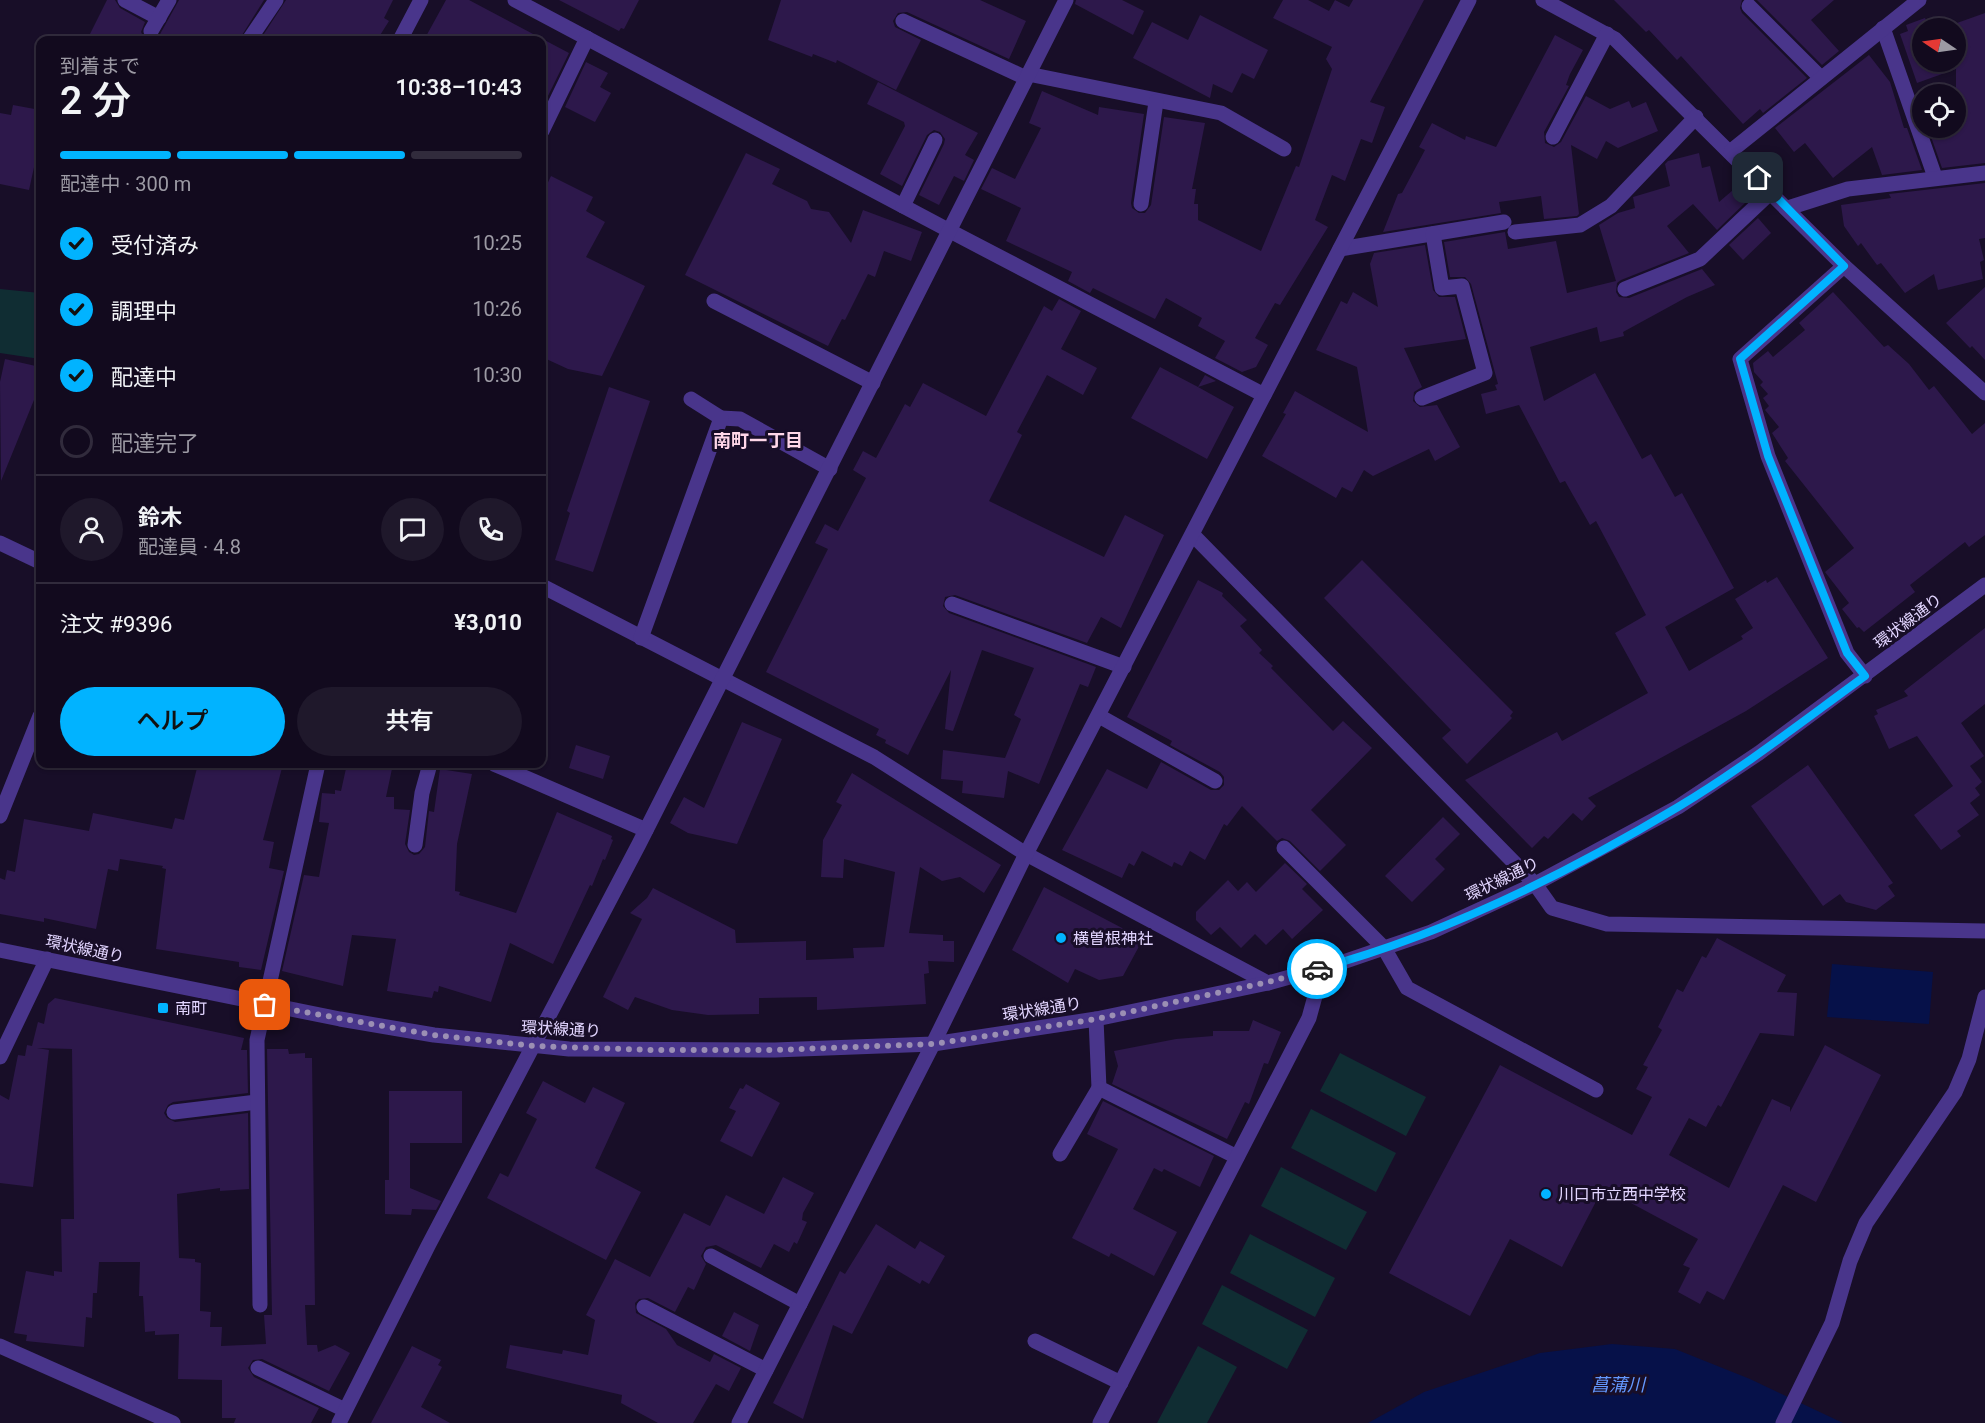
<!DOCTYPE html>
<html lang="ja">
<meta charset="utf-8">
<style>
body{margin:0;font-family:Roboto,"Noto Sans JP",sans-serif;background:#1f182b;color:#f1f3f6;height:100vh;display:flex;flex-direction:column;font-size:22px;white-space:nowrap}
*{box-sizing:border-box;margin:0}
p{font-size:20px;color:#9c9aa4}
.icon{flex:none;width:33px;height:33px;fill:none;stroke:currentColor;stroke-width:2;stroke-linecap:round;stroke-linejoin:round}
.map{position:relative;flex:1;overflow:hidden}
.panel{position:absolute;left:36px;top:36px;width:510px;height:732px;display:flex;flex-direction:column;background:#120a1e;border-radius:12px;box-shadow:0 2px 4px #0004,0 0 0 2px #312b3c}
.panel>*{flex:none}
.needle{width:39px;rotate:283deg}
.fabs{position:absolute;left:1912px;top:18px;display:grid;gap:12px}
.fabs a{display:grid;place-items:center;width:54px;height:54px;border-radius:50%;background:#120a1e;box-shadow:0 2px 4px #0004,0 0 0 2px #312b3c;font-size:30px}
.pin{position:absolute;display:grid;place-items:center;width:51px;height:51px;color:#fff;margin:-26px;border-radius:12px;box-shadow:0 3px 9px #0006}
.courier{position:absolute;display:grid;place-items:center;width:60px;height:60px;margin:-30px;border:4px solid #01b3ff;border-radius:50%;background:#fff;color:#222;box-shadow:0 2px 8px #0007}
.head em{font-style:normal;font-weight:600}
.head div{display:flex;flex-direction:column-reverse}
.head{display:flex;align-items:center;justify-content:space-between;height:102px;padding:0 24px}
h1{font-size:39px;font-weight:600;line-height:45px}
.bar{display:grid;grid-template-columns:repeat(4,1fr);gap:9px 6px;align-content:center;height:72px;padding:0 24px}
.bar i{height:8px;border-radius:4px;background:#312b3c}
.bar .on{background:#01b3ff}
.bar p{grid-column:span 4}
.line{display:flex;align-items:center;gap:15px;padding:0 24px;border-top:2px solid #312b3c}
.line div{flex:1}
.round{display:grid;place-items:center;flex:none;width:63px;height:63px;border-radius:32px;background:#1f182b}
ol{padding:0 24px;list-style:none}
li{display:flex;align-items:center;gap:18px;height:66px}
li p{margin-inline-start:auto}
li .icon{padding:6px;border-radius:50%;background:#01b3ff;color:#111;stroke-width:4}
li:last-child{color:#9c9aa4}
li i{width:33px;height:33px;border:3px solid #312b3c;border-radius:50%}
.action{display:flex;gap:12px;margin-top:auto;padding:12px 24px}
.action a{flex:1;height:69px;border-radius:36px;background:#01b3ff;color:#111;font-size:24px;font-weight:600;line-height:69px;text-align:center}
.action a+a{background:#1f182b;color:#f1f3f6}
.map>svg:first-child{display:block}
.green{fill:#102d33}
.water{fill:#061149}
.building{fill:#2d184b}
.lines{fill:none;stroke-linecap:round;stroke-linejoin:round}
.minor{stroke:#49358b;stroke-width:15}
.done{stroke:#9b8fb4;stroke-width:6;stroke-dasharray:0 10.8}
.route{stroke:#01b3ff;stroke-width:8}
.poi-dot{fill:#01b3ff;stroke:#180e28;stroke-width:2}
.labels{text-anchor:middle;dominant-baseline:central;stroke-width:6;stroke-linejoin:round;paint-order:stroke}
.street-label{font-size:16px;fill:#e2d5ff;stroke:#180e28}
.poi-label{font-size:16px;fill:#e2d5ff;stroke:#180e28;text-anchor:start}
.neighbourhood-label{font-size:18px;font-weight:bold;fill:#ffd7e9;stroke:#180e28}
.water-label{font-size:18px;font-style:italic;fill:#6398ff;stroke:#180e28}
</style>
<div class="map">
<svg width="1985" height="1423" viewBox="0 0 1985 1423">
<rect width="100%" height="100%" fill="#180e28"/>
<g class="green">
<polygon points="0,289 40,293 40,359 0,353"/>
<polygon points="1340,1053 1426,1097 1406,1136 1320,1091"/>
<polygon points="1311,1109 1396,1153 1376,1192 1291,1148"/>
<polygon points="1281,1167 1367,1212 1346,1250 1261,1206"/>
<polygon points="1250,1234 1335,1278 1315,1317 1230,1273"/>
<polygon points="1222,1285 1308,1330 1287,1369 1202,1324"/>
<polygon points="1198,1346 1237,1367 1207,1423 1157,1423"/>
</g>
<g class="water">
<polygon points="1832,964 1933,972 1929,1024 1827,1017"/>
<polygon points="1612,1344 1675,1349 1750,1379 1843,1423 1368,1423 1424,1392 1540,1353"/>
</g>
<g class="building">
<polygon points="107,0 115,0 120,8 145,22 141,32 143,36 150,40 87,40"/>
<polygon points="179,0 264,0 239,40 152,40 159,36"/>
<polygon points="286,0 393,0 384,18 389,21 377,40 260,40"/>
<polygon points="446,0 469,0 569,53 547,98 542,94 542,40 424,40"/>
<polygon points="559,0 639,0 624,29 621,28 619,31"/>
<polygon points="781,0 980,0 1026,21 1009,59 907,12 898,13 893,21 895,27 921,40 896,90 837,60 836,63 813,54 812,57 768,40"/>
<polygon points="1076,0 1122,0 1144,11 1133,35 1075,4"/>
<polygon points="1283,0 1308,0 1329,11 1335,0 1349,7 1353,0 1424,0 1370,102 1385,107 1372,143 1361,139 1345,181 1332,175 1315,220 1328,227 1280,305 1275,303 1255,338 1268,345 1256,367 1242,372 1215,358 1225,341 1198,326 1202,318 1166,298 1155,319 1093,288 1090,293 1068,281 1072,272 1006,241 1021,208 981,189 992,168 1015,179 1041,128 1029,123 1042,91 1098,115 1099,107 1144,114 1131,203 1132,208 1139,213 1145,213 1151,205 1164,117 1205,123 1192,189 1196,189 1194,204 1198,204 1198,220 1261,251 1296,166 1299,167 1332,69 1326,59 1332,47 1273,18"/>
<polygon points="1614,0 1742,0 1740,8 1742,13 1807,78 1763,113 1760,109 1743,124 1681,56 1677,60 1649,30 1646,32"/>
<polygon points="1757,0 1834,0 1811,20 1839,51 1822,65"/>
<polygon points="1985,13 1985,163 1942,168 1928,128 1937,138 1933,128 1956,128 1956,69 1917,83 1900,34 1908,31 1906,25 1925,18 1929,28 1923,28 1923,62 1956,62 1956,28 1943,28"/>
<polygon points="1200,15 1268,50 1254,79 1242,73 1232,93 1213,84 1210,98 1133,58 1152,22 1188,40"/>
<polygon points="1555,35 1583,50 1570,74 1566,85 1569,86 1544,132 1545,143 1554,147 1561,142 1586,96 1610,109 1629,101 1632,108 1646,102 1658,131 1618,148 1606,141 1597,159 1571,145 1579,214 1577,216 1544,219 1541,196 1499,202 1501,213 1383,232 1398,194 1402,193 1425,150 1419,147 1432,123 1465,140 1466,136 1496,147"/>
<polygon points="1869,55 1890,82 1904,128 1907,128 1922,170 1882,175 1872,147 1833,178 1805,143 1794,152 1775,128"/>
<polygon points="586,62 608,73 600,87 611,93 595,122 565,107"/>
<polygon points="878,82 978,133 965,155 974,160 964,181 954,176 939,205 919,195 944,144 945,139 940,132 934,130 927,135 902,186 880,174 905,126 904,122 867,104"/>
<polygon points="13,105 40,110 40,140 29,190 0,184 0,113 11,115"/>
<polygon points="746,153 780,169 772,184 807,201 811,209 829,212 851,243 863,210 922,232 911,261 884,251 875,277 868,274 845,320 842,319 828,346 685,275"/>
<polygon points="1699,153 1702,168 1710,166 1719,202 1733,190 1745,203 1717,230 1693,204 1667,226 1689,253 1621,280 1617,283 1616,292 1619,297 1629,298 1702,269 1715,285 1687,297 1623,332 1624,336 1600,342 1597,327 1530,347 1544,401 1595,373 1642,459 1651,454 1675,497 1682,493 1734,588 1665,627 1689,671 1743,639 1741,636 1753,628 1735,599 1766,580 1767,583 1777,577 1828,658 1746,711 1588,798 1596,806 1582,821 1573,813 1548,839 1544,836 1532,848 1465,780 1557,732 1562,741 1648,693 1615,633 1646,615 1596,521 1590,525 1565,481 1560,483 1519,405 1486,414 1481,394 1497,390 1495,385 1498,384 1471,284 1465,277 1450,277 1444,242 1505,232 1508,249 1556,241 1567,293 1616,281 1599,225 1618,213 1635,208 1633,197 1670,186 1665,164 1668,161"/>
<polygon points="551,176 593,197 586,211 605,222 586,257 645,286 602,376 568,369 542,357 542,195"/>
<polygon points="1985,183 1985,238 1979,239 1984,260 1980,262 1983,279 1938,290 1934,274 1905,293 1881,263 1877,265 1861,243 1858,246 1844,226 1841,205 1891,198 1889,194"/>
<polygon points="1758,218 1771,233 1743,260 1729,245"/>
<polygon points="1425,245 1433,290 1439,297 1455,297 1466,339 1404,348 1422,387 1414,392 1413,401 1420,407 1437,405 1460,447 1435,461 1429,449 1373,476 1364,470 1352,492 1342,487 1336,498 1262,456 1286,414 1283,413 1295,391 1368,432 1357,367 1316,350 1341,301 1347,304 1353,292 1378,307 1370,264 1374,253"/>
<polygon points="1985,287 1985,360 1972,346 1970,348 1946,323"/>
<polygon points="1833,292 1884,347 1888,345 1909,364 1929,390 1934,386 1972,434 1985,423 1985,535 1969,547 1965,542 1910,585 1915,592 1864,632 1859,627 1857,628 1842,609 1849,603 1825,572 1854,548 1785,461 1788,458 1772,433 1779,427 1765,410 1769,406 1763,398 1768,394 1760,385 1763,382 1754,372 1753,363 1768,351 1773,357 1805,330 1799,323"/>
<polygon points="1059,299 1081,311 1061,349 1097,368 1083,395 1047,375 1017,432 1022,435 989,501 1104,557 1125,515 1164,535 1121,628 1101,617 1087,643 955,595 945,597 943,606 949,613 1096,667 1088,687 1080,684 1039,784 1008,771 1004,798 962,793 963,781 941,779 943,750 1005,758 1021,719 1014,715 1034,668 982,650 953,731 945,729 951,670 908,755 885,743 886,740 876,735 879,729 766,672 828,549 815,543 825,524 838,531 866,478 853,470 863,451 876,458 905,404 910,407 923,383 986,416 1044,306 1052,311"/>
<polygon points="5,359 40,367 40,396 36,395 1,481 0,382"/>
<polygon points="1160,367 1198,387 1205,375 1216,381 1198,387 1234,407 1207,459 1131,418"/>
<polygon points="609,387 650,401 593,572 555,560 570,513 567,511"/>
<polygon points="1362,560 1513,712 1510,716 1512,718 1467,764 1442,738 1451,730 1324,598"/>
<polygon points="1198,580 1223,593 1222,596 1247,620 1240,626 1262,650 1259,653 1273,666 1271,668 1333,731 1343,721 1372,748 1311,810 1346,845 1320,871 1290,841 1282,838 1277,841 1242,806 1227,826 1224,824 1205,860 1190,851 1182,866 1174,862 1172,867 1142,851 1134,866 1129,863 1122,878 1062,850 1107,769 1147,789 1161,762 1211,790 1219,790 1224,785 1224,777 1220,772 1170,745 1172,741 1127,717"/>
<polygon points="1985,628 1985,704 1961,723 1984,756 1970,766 1982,782 1975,788 1980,795 1970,803 1979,815 1957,831 1961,836 1941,850 1914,815 1953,786 1917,736 1889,749 1874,716 1878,714 1876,710 1908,696 1904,691"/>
<polygon points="742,722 782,739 737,844 688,833 670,823 684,797 704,808"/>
<polygon points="576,745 610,756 603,779 569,768"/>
<polygon points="198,764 283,764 263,840 274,842 269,868 284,871 261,970 239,967 239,962 156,949 166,869 162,868 163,866 120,859 118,871 108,869 96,929 44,918 44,922 0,914 0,878 5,880 7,870 15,872 24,819 89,831 93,813 172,829 175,818 184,820"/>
<polygon points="347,764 393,764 386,797 394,797 394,809 410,810 405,844 409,852 414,855 419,854 425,847 429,811 434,812 440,769 472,774 457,844 455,891 460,892 459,895 516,913 557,812 612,836 611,839 613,840 605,860 603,859 592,886 590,885 553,964 510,943 491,1002 439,986 438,992 434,991 432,998 387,991 396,939 352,935 343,986 282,971 304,875 319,877 329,823 319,822 322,793 335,794 335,790 341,791"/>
<polygon points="1808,765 1893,883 1888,886 1895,896 1876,910 1846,902 1840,894 1823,906 1751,806"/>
<polygon points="852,773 1001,865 984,893 960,877 942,881 920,867 909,933 943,935 943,941 954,941 954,962 928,961 929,973 924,974 926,1004 817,1010 817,997 759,998 759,1014 708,1015 672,1010 635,997 628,1010 603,997 642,919 630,913 647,898 653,888 735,930 736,943 806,941 806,960 854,958 853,948 884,947 895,872 844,859 843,878 821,877 823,840 842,805 836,802"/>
<polygon points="1443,817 1460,834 1435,859 1445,869 1412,902 1385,876"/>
<polygon points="1285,863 1307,884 1302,889 1323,910 1292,939 1283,929 1266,945 1255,934 1241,948 1220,927 1211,935 1196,920 1196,912 1228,880 1238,891 1247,882 1256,892"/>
<polygon points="1044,887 1143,939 1123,976 1099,980 1075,969 1068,983 1012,950"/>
<polygon points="1717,938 1786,975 1777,992 1797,993 1794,1036 1760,1033 1721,1107 1718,1105 1706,1127 1689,1118 1669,1155 1729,1188 1772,1099 1790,1107 1790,1112 1825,1045 1881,1075 1816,1202 1783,1185 1724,1300 1707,1291 1700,1304 1678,1292 1690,1268 1683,1265 1698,1239 1603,1188 1562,1267 1510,1239 1470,1316 1389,1273 1500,1065 1632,1135 1652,1097 1636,1089 1648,1067 1643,1065 1662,1030 1658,1027 1677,989 1683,992 1702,956 1706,958"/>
<polygon points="55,998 244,1038 241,1050 247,1050 248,1093 173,1102 168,1105 164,1113 167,1118 175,1122 248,1113 249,1189 220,1191 220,1188 177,1194 179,1258 195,1259 195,1262 201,1263 200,1311 211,1312 210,1327 222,1327 221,1346 266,1344 264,1315 272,1315 267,1049 288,1049 289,1054 305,1053 305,1058 312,1058 315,1305 305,1305 307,1345 317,1345 318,1352 335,1345 350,1353 329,1391 262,1359 253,1360 248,1368 254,1377 319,1408 311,1423 234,1423 236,1418 222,1418 222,1380 178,1379 179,1334 155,1335 155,1331 145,1332 143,1296 139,1296 140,1262 99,1262 97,1293 93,1293 92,1318 86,1317 84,1347 26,1341 27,1335 14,1333 26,1271 54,1276 54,1271 62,1272 61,1219 74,1219 72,1049 37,1048 49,1050 33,1187 0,1183 0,1095 9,1100 18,1055 25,1056 27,1045 32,1046 38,1022 44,1024 48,1004"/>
<polygon points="1253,1020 1281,1032 1268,1064 1264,1063 1249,1104 1245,1102 1227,1139 1112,1084 1118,1066 1114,1051 1176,1039 1213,1036 1213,1031 1249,1031"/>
<polygon points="543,1081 585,1103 593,1087 625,1103 595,1168 641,1192 606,1260 487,1198 500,1173 508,1177 537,1119 526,1113"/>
<polygon points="746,1084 780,1103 752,1157 720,1141 736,1111 729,1108 740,1088 743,1089"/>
<polygon points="389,1091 462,1091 462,1143 410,1143 410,1188 441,1201 436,1210 412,1209 411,1215 385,1214 385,1180 389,1180"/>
<polygon points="1103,1101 1214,1156 1200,1187 1164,1169 1162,1172 1154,1168 1133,1209 1177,1232 1154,1276 1111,1253 1109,1257 1072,1238 1118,1149 1087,1134"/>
<polygon points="783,1177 814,1193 803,1213 802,1220 807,1222 797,1244 794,1242 789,1252 774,1244 761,1268 716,1245 706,1247 701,1256 706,1264 694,1290 688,1287 675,1312 648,1298 639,1299 635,1303 636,1313 666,1329 677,1345 710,1362 714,1354 741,1368 729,1391 716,1384 693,1423 658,1423 621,1403 622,1395 506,1368 510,1345 562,1354 563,1350 588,1355 595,1320 586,1315 615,1259 650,1277 684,1213 710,1226 726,1195 764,1214"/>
<polygon points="876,1224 915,1249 920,1241 945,1256 929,1284 922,1280 920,1284 888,1265 852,1334 833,1325 803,1419 773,1403 840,1271 845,1274"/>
<polygon points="734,1312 759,1325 750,1351 722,1336"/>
<polygon points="412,1346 441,1360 438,1365 442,1367 421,1407 450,1423 371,1423"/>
</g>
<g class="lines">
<g class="minor">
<polyline points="125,0 159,18"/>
<polyline points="515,0 950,231 1264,395"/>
<polyline points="1543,0 1615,39 1844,266 1985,393"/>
<polyline points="1749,6 1821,78"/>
<polyline points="903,21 1026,78"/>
<polyline points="1883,28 1935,177"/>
<polyline points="151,31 169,0"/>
<polyline points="249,40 276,0"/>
<polyline points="400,40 421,0"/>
<polyline points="1028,74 1221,113 1284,149"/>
<polyline points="542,131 587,38"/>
<polyline points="1553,137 1607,34"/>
<polyline points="1731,151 1919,0"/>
<polyline points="1141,204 1156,102"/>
<polyline points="903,206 935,140"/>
<polyline points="1788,208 1848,189 1985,173"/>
<polyline points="1515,232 1580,225 1611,206 1696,117"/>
<polyline points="1340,249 1504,222"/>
<polyline points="1844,266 1740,359 1768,456 1847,653 1865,676"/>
<polyline points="1625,289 1700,259 1771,192"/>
<polyline points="714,301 873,383"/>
<polyline points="1422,398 1485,373 1462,286 1442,288 1433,234"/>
<polyline points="721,418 740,419 830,469"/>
<polyline points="1193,535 1535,884 1552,908 1607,924 1985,931"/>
<polyline points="0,543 40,562"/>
<polyline points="542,586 874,757 1026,854 1268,983"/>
<polyline points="952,604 1124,667"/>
<polyline points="641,638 721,418 691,399"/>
<polyline points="1099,716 1215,781"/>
<polyline points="494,764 646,830"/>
<polyline points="0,816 40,716"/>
<polyline points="415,845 422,793 430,764"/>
<polyline points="1284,848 1384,948 1407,988 1596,1090"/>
<polyline points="0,950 340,1019 434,1035 569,1049 775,1050 933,1044 1096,1019 1268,983 1340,963 1431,932 1535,884 1678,807 1759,753 1985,585"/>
<polyline points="1096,1019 1099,1088 1237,1157"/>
<polyline points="0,1057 47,959"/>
<polyline points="174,1112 257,1102"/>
<polyline points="1060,1154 1099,1088"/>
<polyline points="711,1256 800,1304"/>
<polyline points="260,1305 257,1040 318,764"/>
<polyline points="644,1307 766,1370"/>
<polyline points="1035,1341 1121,1383"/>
<polyline points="0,1346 173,1423"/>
<polyline points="258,1368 345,1410"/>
<polyline points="339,1423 428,1246 639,844 1066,0"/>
<polyline points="739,1423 933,1044 1026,854 1469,0"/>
<polyline points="1100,1423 1309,1018 1323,967"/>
<polyline points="1783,1423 1832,1323 1850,1261 1866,1223 1955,1092 1969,1059 1985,997"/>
</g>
</g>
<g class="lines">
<polyline class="done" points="265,1005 434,1035 534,1046 653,1050 775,1050 933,1044 980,1037 1096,1019 1268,982 1317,969"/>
<path class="route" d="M1317 969C1444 935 1565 875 1678 807 1743 768 1803 721 1865 676L1847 653 1768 456 1740 359 1844 266 1758 178"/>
</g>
<g class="poi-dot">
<circle cx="1061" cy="938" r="6"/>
<rect x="157" y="1002" width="12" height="12" rx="3"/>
<circle cx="1546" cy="1194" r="6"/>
</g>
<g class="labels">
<g class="street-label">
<text transform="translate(1908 621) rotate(-37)">環状線通り</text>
<text transform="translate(1502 879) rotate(-26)">環状線通り</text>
<text transform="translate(85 949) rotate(12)">環状線通り</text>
<text transform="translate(1042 1009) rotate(-9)">環状線通り</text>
<text transform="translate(561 1029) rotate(3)">環状線通り</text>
</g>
<g class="poi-label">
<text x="1073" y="938">横曽根神社</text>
<text x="175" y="1008">南町</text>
<text x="1558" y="1194">川口市立西中学校</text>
</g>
<g class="neighbourhood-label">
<text x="758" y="440">南町一丁目</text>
</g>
<g class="water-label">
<text x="1618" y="1384">菖蒲川</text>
</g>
</g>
</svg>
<div class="fabs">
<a><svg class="needle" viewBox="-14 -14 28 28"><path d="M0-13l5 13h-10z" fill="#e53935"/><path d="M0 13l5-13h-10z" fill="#9c9aa4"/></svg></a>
<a><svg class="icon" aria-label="locate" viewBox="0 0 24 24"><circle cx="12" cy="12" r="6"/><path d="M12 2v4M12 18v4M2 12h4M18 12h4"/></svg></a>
</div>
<div class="pin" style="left:265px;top:1005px;background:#ea580c"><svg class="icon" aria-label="bag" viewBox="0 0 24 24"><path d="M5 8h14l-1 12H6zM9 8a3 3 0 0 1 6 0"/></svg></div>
<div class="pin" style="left:1758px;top:178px;background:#1f2937"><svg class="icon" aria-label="home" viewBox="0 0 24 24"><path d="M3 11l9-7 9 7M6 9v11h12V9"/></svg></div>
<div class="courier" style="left:1317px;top:969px"><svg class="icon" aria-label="car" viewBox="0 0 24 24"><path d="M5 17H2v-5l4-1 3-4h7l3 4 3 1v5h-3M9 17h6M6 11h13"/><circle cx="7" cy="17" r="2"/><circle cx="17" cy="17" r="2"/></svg></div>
<section class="panel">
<div class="head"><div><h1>2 分</h1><p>到着まで</p></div><em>10:38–10:43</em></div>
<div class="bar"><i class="on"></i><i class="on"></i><i class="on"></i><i></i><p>配達中 · 300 m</p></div>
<ol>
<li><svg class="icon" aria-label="check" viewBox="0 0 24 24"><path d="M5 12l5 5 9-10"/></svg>受付済み<p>10:25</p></li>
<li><svg class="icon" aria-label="check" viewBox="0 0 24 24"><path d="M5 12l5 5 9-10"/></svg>調理中<p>10:26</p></li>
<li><svg class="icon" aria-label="check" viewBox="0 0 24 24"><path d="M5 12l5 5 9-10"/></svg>配達中<p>10:30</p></li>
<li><i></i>配達完了</li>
</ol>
<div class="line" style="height:108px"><a class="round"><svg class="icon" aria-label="person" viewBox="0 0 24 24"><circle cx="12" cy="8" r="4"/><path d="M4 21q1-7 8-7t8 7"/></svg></a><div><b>鈴木</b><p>配達員 · 4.8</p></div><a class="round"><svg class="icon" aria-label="chat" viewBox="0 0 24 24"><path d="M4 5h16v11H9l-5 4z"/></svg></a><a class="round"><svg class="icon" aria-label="phone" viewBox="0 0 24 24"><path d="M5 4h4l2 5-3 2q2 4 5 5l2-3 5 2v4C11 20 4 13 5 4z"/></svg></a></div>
<div class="line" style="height:78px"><div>注文 #9396</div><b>¥3,010</b></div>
<div class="action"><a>ヘルプ</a><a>共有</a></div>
</section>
</div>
